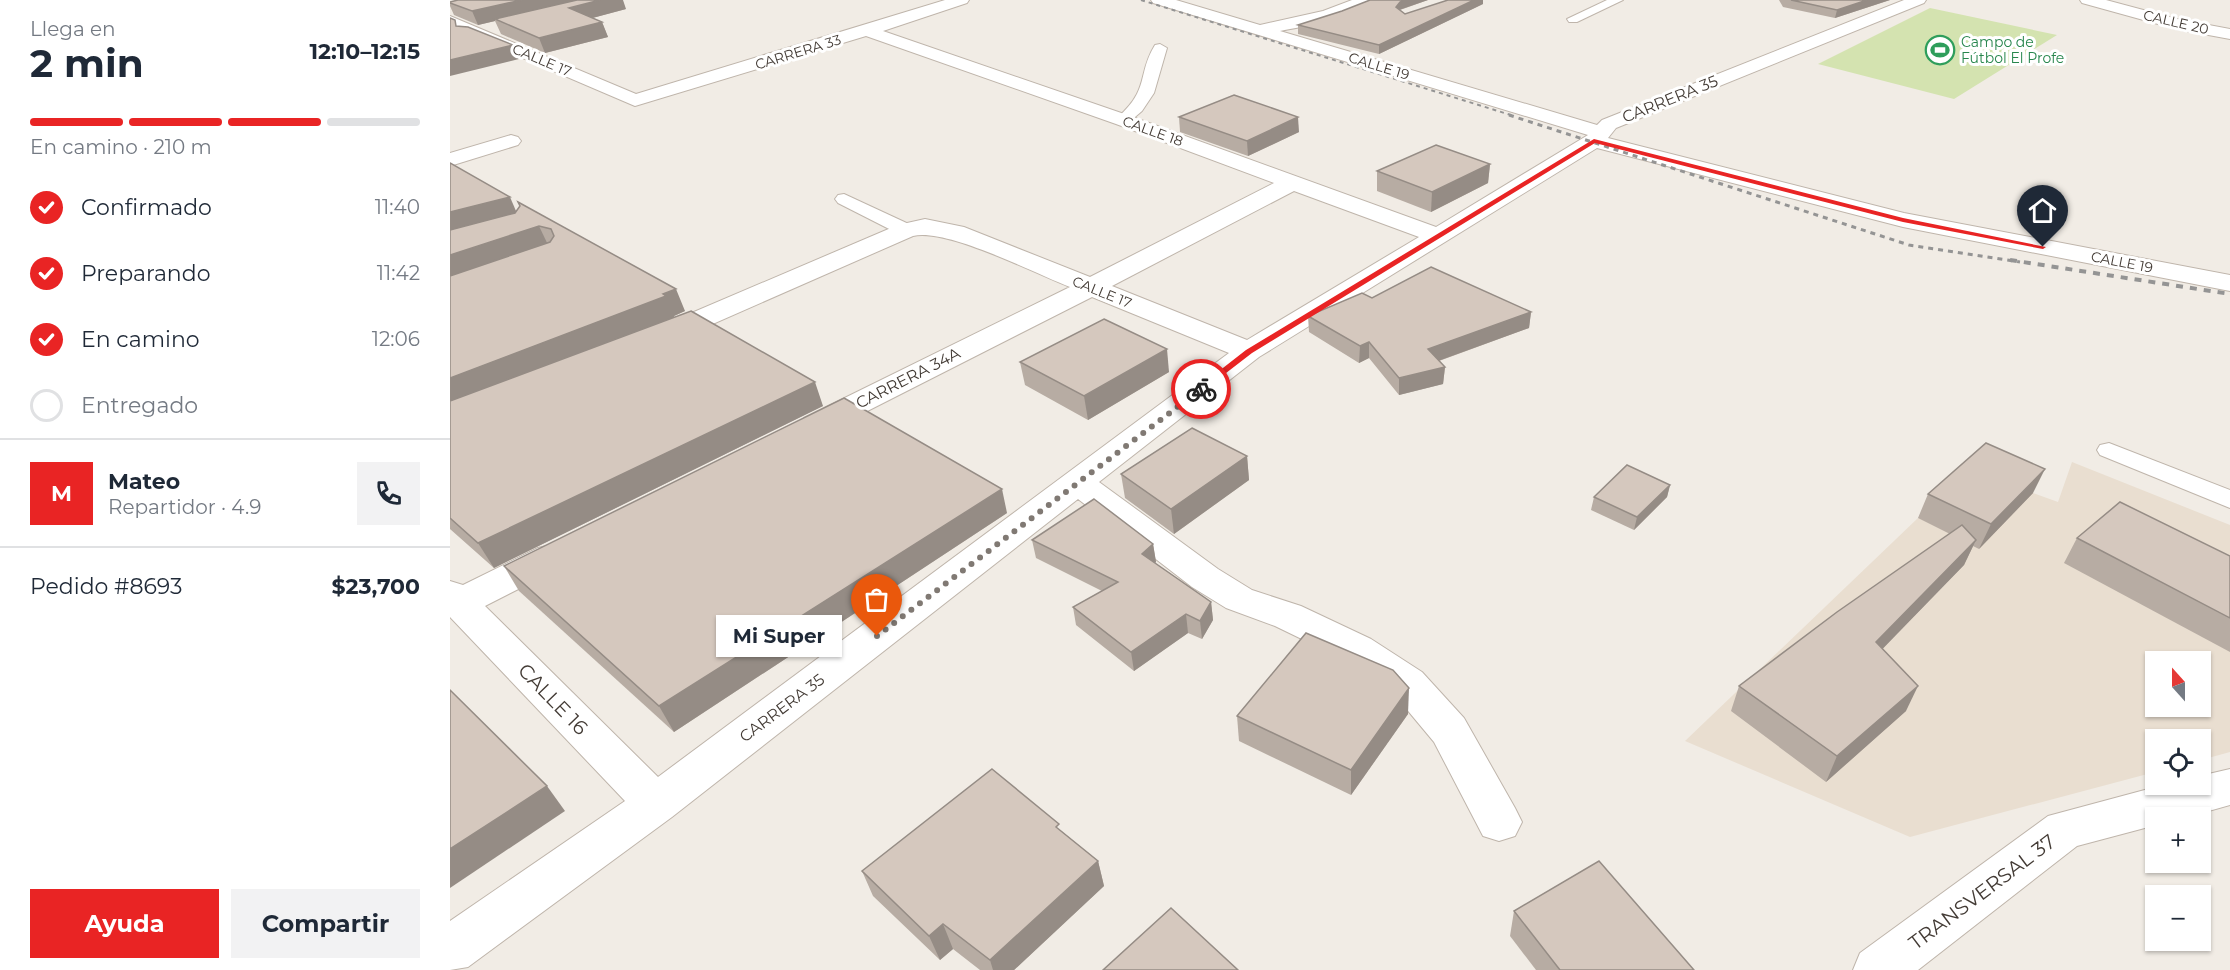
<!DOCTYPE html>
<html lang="es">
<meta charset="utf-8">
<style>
body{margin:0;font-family:Montserrat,sans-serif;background:#f2f2f3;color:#1f2937;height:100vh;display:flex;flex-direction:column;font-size:22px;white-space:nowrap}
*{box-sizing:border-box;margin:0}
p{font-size:20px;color:#747a83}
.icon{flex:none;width:33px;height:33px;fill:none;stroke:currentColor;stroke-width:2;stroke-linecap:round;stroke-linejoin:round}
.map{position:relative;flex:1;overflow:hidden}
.panel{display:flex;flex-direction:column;background:#fff;width:450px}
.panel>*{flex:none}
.needle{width:39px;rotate:339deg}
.controls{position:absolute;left:1695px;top:651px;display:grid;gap:12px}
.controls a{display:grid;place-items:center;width:66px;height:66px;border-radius:0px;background:#fff;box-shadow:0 2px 4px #0004;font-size:30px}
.pin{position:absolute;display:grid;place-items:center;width:51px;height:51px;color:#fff;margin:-62px -26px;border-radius:50% 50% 50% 0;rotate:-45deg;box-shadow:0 0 6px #0007}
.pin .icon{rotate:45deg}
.courier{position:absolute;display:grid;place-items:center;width:60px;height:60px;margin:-30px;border:4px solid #e92424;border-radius:50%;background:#fff;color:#222;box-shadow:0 2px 8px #0007}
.bubble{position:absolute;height:42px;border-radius:0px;background:#fff;box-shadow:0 2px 4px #0004;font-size:20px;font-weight:700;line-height:42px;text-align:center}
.headline em{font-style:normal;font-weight:700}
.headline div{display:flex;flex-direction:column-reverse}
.headline{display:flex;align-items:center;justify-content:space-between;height:102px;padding:0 30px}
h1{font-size:39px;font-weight:700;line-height:45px}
.bar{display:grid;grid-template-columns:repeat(4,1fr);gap:9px 6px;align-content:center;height:72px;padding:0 30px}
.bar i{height:8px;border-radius:4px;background:#e0e1e3}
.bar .current{background:#e92424}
.bar p{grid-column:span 4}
.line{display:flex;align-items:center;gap:15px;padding:0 30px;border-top:2px solid #e0e1e3}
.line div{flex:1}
.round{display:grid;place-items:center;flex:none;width:63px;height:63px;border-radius:0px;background:#f2f2f3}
ol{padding:0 30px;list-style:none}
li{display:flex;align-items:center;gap:18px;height:66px}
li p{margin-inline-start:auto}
li .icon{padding:6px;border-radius:50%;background:#e92424;color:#fff;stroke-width:4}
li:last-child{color:#747a83}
li i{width:33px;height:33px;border:3px solid #e0e1e3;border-radius:50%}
.primary-button{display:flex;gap:12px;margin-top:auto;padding:12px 30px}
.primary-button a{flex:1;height:69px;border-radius:0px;background:#e92424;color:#fff;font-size:24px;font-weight:700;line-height:69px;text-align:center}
.primary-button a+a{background:#f2f2f3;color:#1f2937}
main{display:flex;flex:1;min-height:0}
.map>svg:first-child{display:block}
.education{fill:#e9ded0;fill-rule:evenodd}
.green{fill:#d4e3b0}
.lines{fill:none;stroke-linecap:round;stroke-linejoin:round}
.service-casing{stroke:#bfb5ab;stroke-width:2}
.minor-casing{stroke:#bfb5ab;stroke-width:2}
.service{fill:#fff;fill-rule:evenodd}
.minor{fill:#fff;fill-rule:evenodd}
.rail-far2{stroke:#949494;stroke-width:2;stroke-dasharray:4 4;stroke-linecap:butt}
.rail-far1{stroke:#949494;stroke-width:3;stroke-dasharray:5 5;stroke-linecap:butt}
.rail{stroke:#949494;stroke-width:4;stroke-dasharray:7 7;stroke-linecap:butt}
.wall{fill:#b7aca3}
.shaded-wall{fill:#958c85}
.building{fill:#d5c8be;stroke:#958c85;stroke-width:1.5}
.route{fill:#e92424}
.done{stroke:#807973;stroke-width:6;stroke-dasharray:0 10.8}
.labels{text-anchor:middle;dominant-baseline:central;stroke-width:6;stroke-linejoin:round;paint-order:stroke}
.far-street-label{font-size:14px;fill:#433b35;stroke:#fff}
.far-leisure-label{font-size:14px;fill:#27864d;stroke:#fff;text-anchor:start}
.street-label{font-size:16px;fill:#433b35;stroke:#fff}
.near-street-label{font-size:20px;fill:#433b35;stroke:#fff}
</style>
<main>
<section class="panel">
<div class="headline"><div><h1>2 min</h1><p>Llega en</p></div><em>12:10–12:15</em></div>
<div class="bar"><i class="current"></i><i class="current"></i><i class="current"></i><i></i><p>En camino · 210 m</p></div>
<ol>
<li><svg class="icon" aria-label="check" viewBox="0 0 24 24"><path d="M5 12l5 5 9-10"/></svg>Confirmado<p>11:40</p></li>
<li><svg class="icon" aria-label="check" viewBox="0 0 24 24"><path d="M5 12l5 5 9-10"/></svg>Preparando<p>11:42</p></li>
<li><svg class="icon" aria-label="check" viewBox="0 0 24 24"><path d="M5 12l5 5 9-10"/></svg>En camino<p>12:06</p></li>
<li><i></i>Entregado</li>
</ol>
<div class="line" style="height:108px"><b class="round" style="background:#e92424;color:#fff">M</b><div><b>Mateo</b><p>Repartidor · 4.9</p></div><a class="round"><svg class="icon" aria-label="phone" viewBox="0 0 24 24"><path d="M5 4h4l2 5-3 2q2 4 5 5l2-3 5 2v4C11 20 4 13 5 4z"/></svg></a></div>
<div class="line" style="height:78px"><div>Pedido #8693</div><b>$23,700</b></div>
<div class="primary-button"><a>Ayuda</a><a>Compartir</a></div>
</section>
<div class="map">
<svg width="1780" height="970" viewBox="0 0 1780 970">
<rect width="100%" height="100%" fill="#f1ece5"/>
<path class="education" d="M1622 462 1780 525V752L1751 760 1750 740H1706L1705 772 1460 837 1235 741 1468 518 1526 467 1583 493 1608 502ZM1706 662H1750V706H1706Z"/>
<polygon class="green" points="1480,8 1607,35 1504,99 1368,64"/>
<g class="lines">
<g class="service-casing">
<g id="service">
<polygon points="1157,0 1173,0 1127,22 1119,22 1117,19"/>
<path d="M710 44 717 48 704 93 692 111 678 123H668L665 120 668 117C700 89 687 74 705 45Z"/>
<polygon points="394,194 463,226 465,230 463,234 449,234 388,203 385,199 388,195"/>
<polygon points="1659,443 1780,490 1780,508 1650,455 1647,450 1650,445"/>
</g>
</g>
<g class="minor-casing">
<g id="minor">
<path d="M495 0H519L517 3 433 31 680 116 986 227 1138 135 703 3 701 0H726L810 25 873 11 902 0H920C905 20 854 26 830 31L1147 125 1152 120 1454 0H1476L1474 3 1166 128 1158 138 1454 213 1780 275V291L1453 227 1147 148 809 357 649 482 768 569 802 590 851 606 921 639 972 672 1014 718 1065 808 1072 822 1065 836 1049 841 1033 836 984 742 944 694 893 659 825 626 776 608 742 587 628 499 222 817 18 967 0 970V921L175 801 0 617V581L13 585 88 548 101 545 114 548 119 557 114 566 35 606 208 777 779 353 642 297 376 432 365 434 354 432 350 425 354 418 620 287C584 273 497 228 463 236L224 341 214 343 204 341 200 335 204 329 448 225 475 219 514 227 640 277 824 183 666 124 416 36 185 106 0 27V16L186 94ZM844 191 969 237 797 340 662 286Z"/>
<polygon points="1630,0 1656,0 1727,19 1780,29 1780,39 1726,29 1632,3"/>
<polygon points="61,135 68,137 71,141 68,145 0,166 0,153"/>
<polygon points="1780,769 1780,805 1734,818 1706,818 1706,825 1627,846 1468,970 1403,970 1410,953 1598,816 1717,784 1750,784 1750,776"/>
</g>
</g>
<use href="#service" class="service"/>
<use href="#minor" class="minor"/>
<polyline class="rail-far2" points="691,0 1064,116"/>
<polyline class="rail-far1" points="1059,115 1459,245 1570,262"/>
<polyline class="rail" points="1560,260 1780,294"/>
</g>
<g class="wall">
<polygon points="920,0 978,0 950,10 955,14 1033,4 929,54 848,34 848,25 892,11"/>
<polygon points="1329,0 1440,0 1385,18 1333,7"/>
<polygon points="0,2 176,9 142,18 152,22 158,37 95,53 51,34 45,21 28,25 4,15 0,6"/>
<polygon points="729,117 849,132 798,156 730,132"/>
<polygon points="0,163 66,211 70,206 235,311 224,316 224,317 373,406 44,568 0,529"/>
<polygon points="1040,164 1038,183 981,212 927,191 927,171"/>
<polygon points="922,298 1081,312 1079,328 989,361 995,367 993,384 949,395 919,358 909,363 859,332 858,316"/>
<polygon points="570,362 719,372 638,420 575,385"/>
<polygon points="797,456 799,480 724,534 675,498 671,474"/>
<polygon points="1220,485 1217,497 1184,530 1141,510 1144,497"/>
<polygon points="1583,493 1529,549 1523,546 1514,565 1432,649 1456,711 1376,782 1281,711 1289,686 1500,534 1468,518 1478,494"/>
<polygon points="557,513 224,732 69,591 54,566"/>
<polygon points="1627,538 1780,556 1780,652 1614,563"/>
<polygon points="582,540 703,544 706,562 705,563 761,602 763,620 752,639 738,633 684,671 626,625 623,607 652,591 586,558"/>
<polygon points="958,714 901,795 789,741 787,716"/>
<polygon points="610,830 648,861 654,886 564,970 530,970 503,949 490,960 423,896 412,871"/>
<polygon points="1064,911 1244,970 1086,970 1060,936"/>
</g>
<g class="shaded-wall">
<polygon points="72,0 134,0 45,19 45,21 28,25 22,11"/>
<polygon points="150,0 173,0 176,9 124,23 119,8"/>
<polygon points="954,0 978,0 949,10 946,7 950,2"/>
<polygon points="1024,0 1033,0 1033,4 929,54 929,45"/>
<polygon points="1417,0 1440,0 1385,18 1387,10"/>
<polygon points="152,22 158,37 95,53 89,38"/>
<polygon points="63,45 69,59 0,76 0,60"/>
<polygon points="848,117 849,132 798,156 797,141"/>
<polygon points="1040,164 1038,183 981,212 982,192"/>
<polygon points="60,197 69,218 0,236 0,212"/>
<polygon points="89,226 99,247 0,281 0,255"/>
<polygon points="226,289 235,311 224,316 225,318 0,407 0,378"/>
<polygon points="1081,312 1079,328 977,365 978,349"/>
<polygon points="919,342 919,358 909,363 910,346"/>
<polygon points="717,349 719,372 638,420 634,396"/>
<polygon points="995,367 993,384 949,395 949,378"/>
<polygon points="365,382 373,406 44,568 28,543"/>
<polygon points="797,456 799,480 724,534 721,509"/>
<polygon points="1595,469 1583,493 1529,549 1541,524"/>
<polygon points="1220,485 1217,497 1184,530 1187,517"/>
<polygon points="552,489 557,513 224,732 209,706"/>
<polygon points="1526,540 1514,565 1415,667 1426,642"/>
<polygon points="703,544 706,562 695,572 692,554"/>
<polygon points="761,602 763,620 752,639 750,621"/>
<polygon points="736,614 738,633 684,671 681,652"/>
<polygon points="1468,686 1456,711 1376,782 1387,756"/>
<polygon points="959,688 958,714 901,795 901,770"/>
<polygon points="97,786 115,811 0,888 0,849"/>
<polygon points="648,861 654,886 564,970 543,970 540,960"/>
<polygon points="493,924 503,949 490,960 479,936"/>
</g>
<g class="building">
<polygon points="8,0 72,0 22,11 0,3 0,2"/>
<polygon points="127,0 150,0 119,8 152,22 89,38 45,19"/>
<polygon points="920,0 954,0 950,2 946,7 955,14 998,0 1024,0 929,45 848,25 892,11"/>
<polygon points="1341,0 1417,0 1387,10"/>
<polygon points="0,18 5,20 6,26 18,27 63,45 0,60"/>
<polygon points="784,95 848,117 797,141 729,117"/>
<polygon points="986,145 1040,164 982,192 927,171"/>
<polygon points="0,163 60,197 0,212"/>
<polygon points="68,202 226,289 213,294 216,296 0,378 0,276 100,242 104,236 101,229 89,226 0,255 0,230 65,213 70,206"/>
<polygon points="981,267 1081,312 978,349 995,367 949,378 919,342 910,346 858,316 912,293 922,298"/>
<polygon points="241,311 365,382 28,543 0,518 0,401"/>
<polygon points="654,319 717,349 634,396 570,362"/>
<polygon points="394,398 552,489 209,706 54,566"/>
<polygon points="742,428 797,456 721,509 671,474"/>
<polygon points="1536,443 1595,469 1541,524 1478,494"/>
<polygon points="1177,465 1220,485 1187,517 1144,497"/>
<polygon points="644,499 703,544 692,554 761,602 750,621 736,614 681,652 623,607 668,582 582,540"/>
<polygon points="1670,502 1780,556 1780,618 1627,538"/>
<polygon points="1512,525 1526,540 1426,642 1468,686 1387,756 1289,686 1387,612"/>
<polygon points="856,633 943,670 959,688 901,770 787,716"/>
<polygon points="0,690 97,786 0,849"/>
<polygon points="542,769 609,824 606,827 648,861 540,960 493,924 479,936 412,871"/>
<polygon points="1149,861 1244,970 1110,970 1064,911"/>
<polygon points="721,908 788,970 653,970"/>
</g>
<polygon class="route" points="1144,139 1453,218 1596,247 1593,249 1453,222 1145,143 802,353 754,390 746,389 796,350"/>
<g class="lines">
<polyline class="done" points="427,636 751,389"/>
</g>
<defs>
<g id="stadium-ring" transform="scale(1.5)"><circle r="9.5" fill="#fff" stroke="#2e9e5b" stroke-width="1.5"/><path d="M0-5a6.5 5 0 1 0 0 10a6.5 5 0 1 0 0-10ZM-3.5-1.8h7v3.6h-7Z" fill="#2e9e5b"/></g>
</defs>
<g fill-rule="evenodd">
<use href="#stadium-ring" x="1490" y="50"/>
</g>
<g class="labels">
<g class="far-street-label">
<text transform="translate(1726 22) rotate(13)">CALLE 20</text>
<text transform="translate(348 52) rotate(-17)">CARRERA 33</text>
<text transform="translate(92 60) rotate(23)">CALLE 17</text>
<text transform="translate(929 66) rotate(17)">CALLE 19</text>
<text transform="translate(703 131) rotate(20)">CALLE 18</text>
<text transform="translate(1672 262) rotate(11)">CALLE 19</text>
<text transform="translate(652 292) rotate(22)">CALLE 17</text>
</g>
<g class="far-leisure-label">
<text x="1511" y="42">Campo de<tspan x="1511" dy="16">Fútbol El Profe</tspan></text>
</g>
<g class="street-label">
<text transform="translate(1220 99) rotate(-22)">CARRERA 35</text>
<text transform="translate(458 378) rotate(-27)">CARRERA 34A</text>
<text transform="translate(332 708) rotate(-37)">CARRERA 35</text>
</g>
<g class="near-street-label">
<text transform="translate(103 699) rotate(46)">CALLE 16</text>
<text transform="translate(1532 892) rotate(-37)">TRANSVERSAL 37</text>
</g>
</g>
</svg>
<div class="controls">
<a><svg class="needle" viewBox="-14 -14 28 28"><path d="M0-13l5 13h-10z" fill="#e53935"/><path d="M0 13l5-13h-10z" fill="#747a83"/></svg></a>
<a><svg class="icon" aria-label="locate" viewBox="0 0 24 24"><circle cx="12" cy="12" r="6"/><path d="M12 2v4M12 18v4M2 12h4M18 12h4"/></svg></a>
<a>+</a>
<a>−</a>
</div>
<div class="pin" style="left:427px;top:636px;background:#ea580c"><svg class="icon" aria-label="bag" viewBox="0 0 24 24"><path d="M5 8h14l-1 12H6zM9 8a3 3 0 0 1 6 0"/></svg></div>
<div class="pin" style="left:1593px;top:247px;background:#1f2937"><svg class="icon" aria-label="home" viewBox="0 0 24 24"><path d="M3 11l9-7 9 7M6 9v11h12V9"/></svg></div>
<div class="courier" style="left:751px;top:389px"><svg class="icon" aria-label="bike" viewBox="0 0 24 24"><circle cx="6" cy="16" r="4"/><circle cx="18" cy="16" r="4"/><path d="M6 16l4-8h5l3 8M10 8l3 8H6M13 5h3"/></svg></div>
<div class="bubble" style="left:266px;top:615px;width:126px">Mi Super</div>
</div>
</main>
